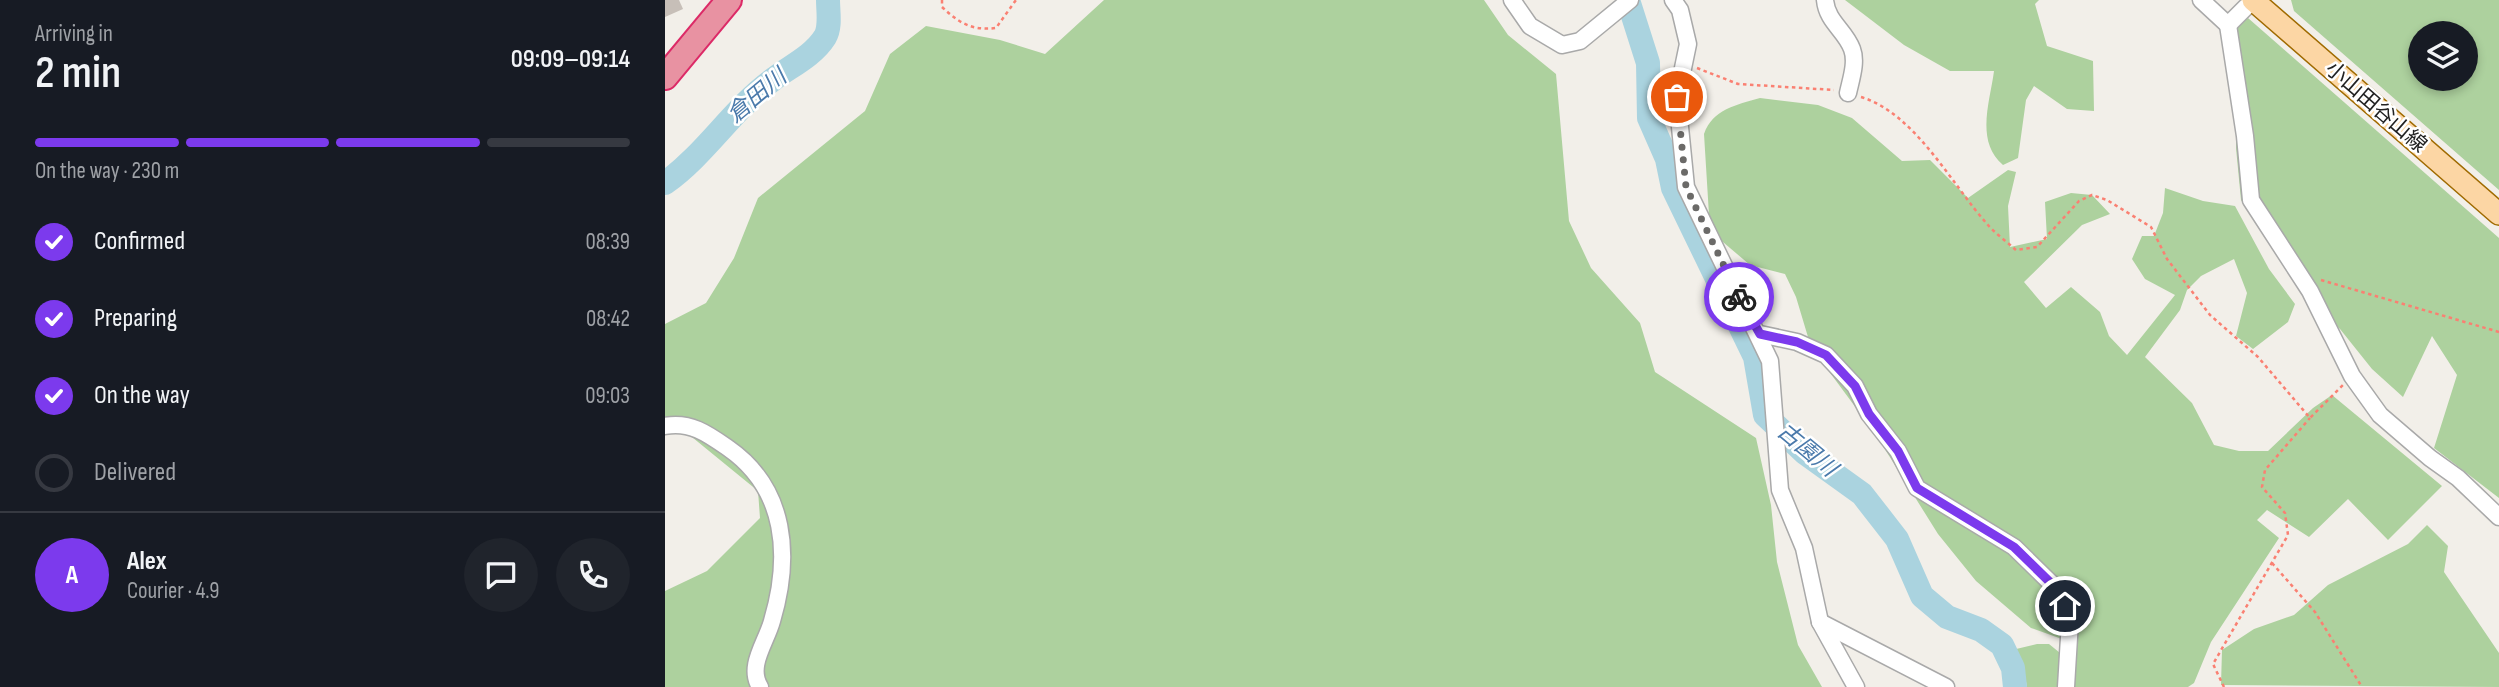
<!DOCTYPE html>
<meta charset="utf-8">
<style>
body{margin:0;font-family:"Sofia Sans Condensed","Noto Sans JP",sans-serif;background:#20242c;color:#f1f3f6;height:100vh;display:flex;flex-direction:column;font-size:26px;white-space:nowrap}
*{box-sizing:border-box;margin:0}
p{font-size:23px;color:#9ea1a6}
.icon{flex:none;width:38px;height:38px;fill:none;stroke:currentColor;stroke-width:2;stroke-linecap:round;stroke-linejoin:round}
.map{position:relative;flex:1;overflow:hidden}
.drawer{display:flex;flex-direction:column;background:#171b24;width:665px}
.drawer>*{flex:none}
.tools{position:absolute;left:1743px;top:21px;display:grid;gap:14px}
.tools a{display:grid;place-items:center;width:70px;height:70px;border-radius:50%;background:#171b24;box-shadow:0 4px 10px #0003;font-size:35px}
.pin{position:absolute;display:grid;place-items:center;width:60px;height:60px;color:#fff;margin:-30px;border:4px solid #fff;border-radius:50%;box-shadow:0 2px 7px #0007}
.courier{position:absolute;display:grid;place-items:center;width:70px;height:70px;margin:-35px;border:5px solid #7c3aed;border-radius:50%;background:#fff;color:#222;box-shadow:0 2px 9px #0007}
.overview em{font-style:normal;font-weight:600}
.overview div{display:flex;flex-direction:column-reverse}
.overview{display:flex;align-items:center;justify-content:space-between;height:119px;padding:0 35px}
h1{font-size:46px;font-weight:600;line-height:52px}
.bar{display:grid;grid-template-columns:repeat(4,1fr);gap:10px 7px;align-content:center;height:84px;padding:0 35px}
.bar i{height:9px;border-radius:5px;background:#363941}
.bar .current{background:#7c3aed}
.bar p{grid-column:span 4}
.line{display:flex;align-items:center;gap:18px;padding:0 35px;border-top:2px solid #363941}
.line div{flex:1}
.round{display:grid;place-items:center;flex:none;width:74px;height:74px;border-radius:37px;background:#20242c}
ol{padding:0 35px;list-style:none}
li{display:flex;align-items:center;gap:21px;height:77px}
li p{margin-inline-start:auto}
li .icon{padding:7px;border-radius:50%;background:#7c3aed;color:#fff;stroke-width:4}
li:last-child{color:#9ea1a6}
li i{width:38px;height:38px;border:4px solid #363941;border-radius:50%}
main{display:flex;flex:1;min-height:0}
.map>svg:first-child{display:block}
.forest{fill:#add19e;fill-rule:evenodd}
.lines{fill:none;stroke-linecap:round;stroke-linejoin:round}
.river{stroke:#aad3df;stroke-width:24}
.building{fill:#c7bfb8}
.minor-casing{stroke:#a9a9a9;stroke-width:19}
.major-casing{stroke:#a06b00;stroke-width:24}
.highway-casing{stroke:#dc2a67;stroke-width:28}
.path{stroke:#fa8072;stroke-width:2.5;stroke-dasharray:3.5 3.5;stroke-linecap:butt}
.minor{stroke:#fff;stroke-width:16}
.major{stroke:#fcd6a4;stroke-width:21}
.highway{stroke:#e892a2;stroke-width:24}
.done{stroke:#6b6a68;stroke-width:7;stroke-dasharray:0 12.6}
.route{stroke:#7c3aed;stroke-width:9}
.labels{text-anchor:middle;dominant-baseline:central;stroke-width:5;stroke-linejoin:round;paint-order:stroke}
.street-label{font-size:21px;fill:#222;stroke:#fff}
.water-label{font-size:23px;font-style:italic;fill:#4a7aab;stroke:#fff}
</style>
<main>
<section class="drawer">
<div class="overview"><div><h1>2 min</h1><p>Arriving in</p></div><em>09:09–09:14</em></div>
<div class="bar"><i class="current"></i><i class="current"></i><i class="current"></i><i></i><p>On the way · 230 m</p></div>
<ol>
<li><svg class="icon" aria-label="check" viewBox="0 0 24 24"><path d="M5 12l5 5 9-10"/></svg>Confirmed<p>08:39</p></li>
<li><svg class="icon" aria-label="check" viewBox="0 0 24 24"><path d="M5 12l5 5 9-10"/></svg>Preparing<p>08:42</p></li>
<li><svg class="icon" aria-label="check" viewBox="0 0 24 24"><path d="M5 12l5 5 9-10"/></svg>On the way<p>09:03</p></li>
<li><i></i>Delivered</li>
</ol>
<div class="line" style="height:126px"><b class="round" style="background:#7c3aed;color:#fff">A</b><div><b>Alex</b><p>Courier · 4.9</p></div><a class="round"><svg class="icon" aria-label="chat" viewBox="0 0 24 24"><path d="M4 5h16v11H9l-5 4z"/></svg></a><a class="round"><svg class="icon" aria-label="phone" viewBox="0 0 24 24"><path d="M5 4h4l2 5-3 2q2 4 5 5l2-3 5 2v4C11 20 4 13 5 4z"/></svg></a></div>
</section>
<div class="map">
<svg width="1834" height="687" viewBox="0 0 1834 687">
<rect width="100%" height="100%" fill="#f2efe9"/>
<g class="forest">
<polygon points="439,0 819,0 843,35 891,74 904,221 926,268 975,323 990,372 1091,438 1106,505 1112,562 1133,645 1157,687 0,687 0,591 42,571 95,518 93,491 11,424 0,433 0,324 41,303 69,258 93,198 200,111 225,54 261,26 335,40 380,54"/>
<path d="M1180 0H1374L1370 4 1382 46 1428 61 1429 111 1402 109 1369 86 1361 100 1353 158 1338 165C1310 141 1325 102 1329 71H1285L1239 45Z"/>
<path d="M1626 0H1834V190L1629 11ZM1755 33H1801V79H1755Z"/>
<polygon points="1583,18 1834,238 1834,498 1769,448 1792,375 1767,336 1738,397 1707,369 1675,329 1647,305 1576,200 1571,148 1571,29"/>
<path d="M1095 98 1153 105 1187 118 1237 161 1265 160 1303 198 1343 170 1351 172 1343 206 1345 247 1382 239 1380 202 1406 193 1427 195 1445 214 1417 225 1359 282 1381 308 1406 287 1435 312 1444 336 1462 355 1510 295 1480 279 1467 259 1477 236H1489L1498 213 1500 188 1538 201 1570 206 1604 269 1630 304 1623 322 1588 349 1571 336 1582 293 1569 259 1536 276 1522 290 1515 310 1480 357 1527 403 1549 445 1574 451H1603L1648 408 1667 395 1777 486 1723 540 1683 499 1644 537 1602 510 1592 520 1614 538 1546 642 1529 683 1523 687H1410L1408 643 1366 628 1311 581 1273 534 1211 435 1146 347 1131 297 1120 274 1085 265 1045 231 1039 134C1048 109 1071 105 1095 98Z"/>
<polygon points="1762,525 1783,546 1779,572 1834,653 1834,687 1556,685 1557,650 1589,629 1629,615 1663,585 1743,544"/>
<polygon points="1372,644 1384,644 1400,657 1397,687 1362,687 1357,660 1347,650"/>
</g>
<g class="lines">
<g class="river">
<polyline points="963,0 983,63 984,118 1002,159 1008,188 1090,357 1100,415 1140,453 1197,494 1232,539 1257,596 1282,617 1316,630 1337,645 1348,668 1350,687"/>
<path d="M0 183C41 154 68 108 110 78 126 66 148 56 160 37 166 27 163 12 163 0"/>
</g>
</g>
<polygon class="building" points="0,0 14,0 18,9 0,17"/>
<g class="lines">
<g class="minor-casing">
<g id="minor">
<polyline points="847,0 865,26 897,45 915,41 965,0"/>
<polyline points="1008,0 1015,10 1023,44 1012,97 1021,187 1105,361 1115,490 1139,548 1155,622 1191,687"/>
<path d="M1160 0C1162 22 1180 30 1187 49 1192 62 1186 79 1183 93"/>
<polyline points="1536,0 1563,25 1588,0"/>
<polyline points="1563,25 1580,136 1586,200 1645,291 1687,376 1715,415 1765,458 1793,478 1834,517"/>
<polyline points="1095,334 1132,342 1161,355 1190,386 1204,414 1233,451 1252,488 1349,547 1395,592 1405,621 1401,687"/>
<path d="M0 426C25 421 43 434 63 448 122 489 126 557 107 621 101 643 82 666 95 687"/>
<polyline points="1155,622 1281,687"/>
</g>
</g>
<g class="major-casing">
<polyline id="major" points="1588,0 1834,214"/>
</g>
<g class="highway-casing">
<polyline id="highway" points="0,77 64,0"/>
</g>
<g class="path">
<path d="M277 0V7C294 23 307 31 331 28L351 0"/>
<polyline points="1032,68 1073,84 1169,90"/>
<path d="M1196 97C1250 113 1287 185 1323 225 1331 234 1342 242 1351 250L1372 247 1414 201 1427 195 1442 200 1486 227 1502 259 1545 315 1593 357 1645 418 1678 385"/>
<polyline points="1656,280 1834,332"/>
<polyline points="1607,563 1650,612 1697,687"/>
<polyline points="1559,687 1548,664 1623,535 1620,513 1597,487 1600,470 1645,418"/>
</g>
<use href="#minor" class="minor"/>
<use href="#major" class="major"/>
<use href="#highway" class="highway"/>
</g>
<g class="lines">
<polyline class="done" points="1012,97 1021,187 1074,297"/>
<polyline class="route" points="1074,297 1095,334 1132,342 1161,355 1190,386 1204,414 1233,451 1252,488 1349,547 1395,592 1400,606"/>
</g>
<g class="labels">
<g class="street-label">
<text transform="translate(1711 107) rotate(41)">小山田谷山線</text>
</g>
<g class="water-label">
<text transform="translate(92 96) rotate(-40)">倉田川</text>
<text transform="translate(1142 450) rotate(40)">古園川</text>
</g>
</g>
</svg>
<div class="tools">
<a><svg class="icon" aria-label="layers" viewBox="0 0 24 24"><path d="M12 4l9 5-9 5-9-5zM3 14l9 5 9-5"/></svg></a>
</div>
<div class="pin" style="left:1012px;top:97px;background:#ea580c"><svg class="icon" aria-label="bag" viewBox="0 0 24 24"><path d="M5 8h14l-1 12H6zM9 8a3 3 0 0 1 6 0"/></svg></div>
<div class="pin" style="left:1400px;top:606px;background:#1f2937"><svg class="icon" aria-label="home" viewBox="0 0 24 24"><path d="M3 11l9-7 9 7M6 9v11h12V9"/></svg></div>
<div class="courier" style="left:1074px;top:297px"><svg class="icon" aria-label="bike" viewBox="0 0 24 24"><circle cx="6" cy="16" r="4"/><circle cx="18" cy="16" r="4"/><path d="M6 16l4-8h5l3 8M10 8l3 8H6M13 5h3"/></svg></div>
</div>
</main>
